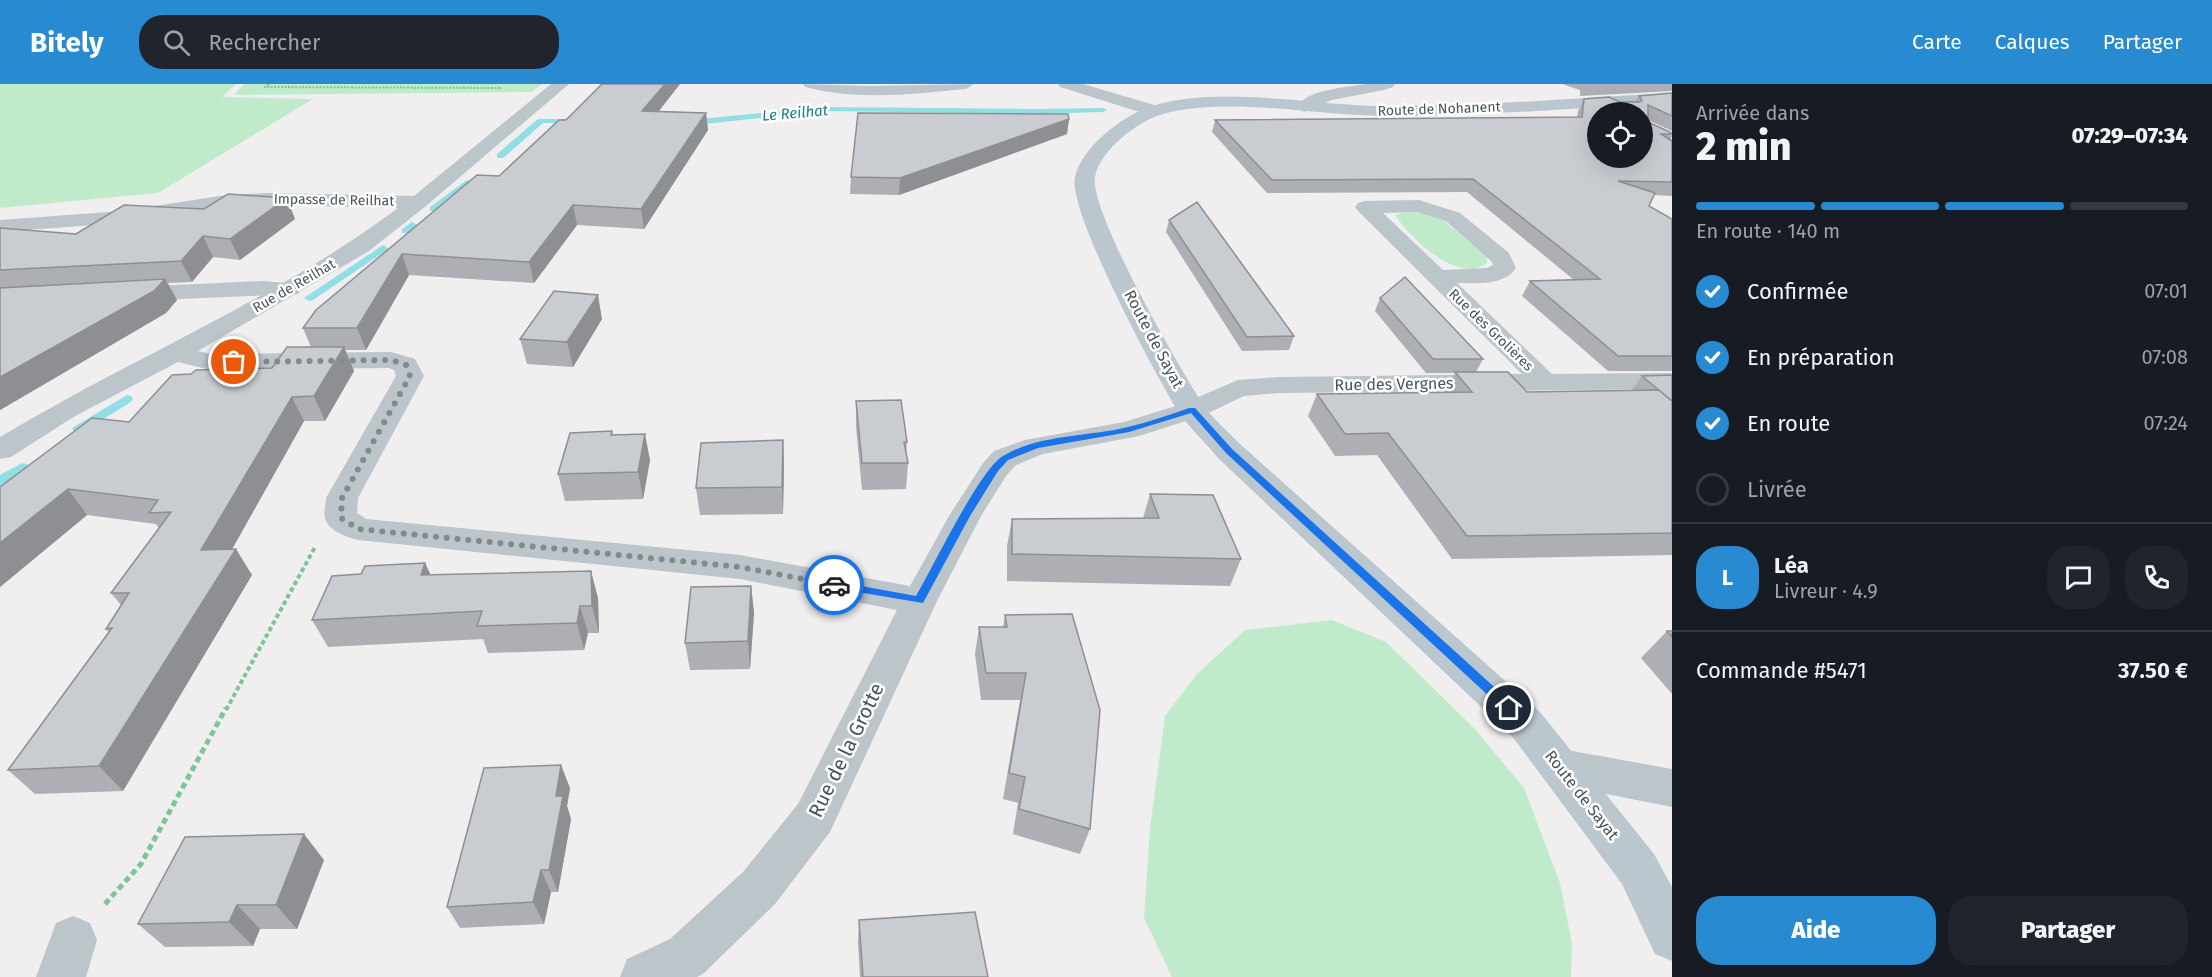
<!DOCTYPE html>
<html lang="fr">
<meta charset="utf-8">
<style>
body{margin:0;font-family:"Fira Sans",sans-serif;background:#20242c;color:#f1f3f6;height:100vh;display:flex;flex-direction:column;font-size:22px;white-space:nowrap}
*{box-sizing:border-box;margin:0}
p{font-size:20px;color:#9ea1a6}
.icon{flex:none;width:33px;height:33px;fill:none;stroke:currentColor;stroke-width:2;stroke-linecap:round;stroke-linejoin:round}
.map{position:relative;flex:1;overflow:hidden}
.panel{display:flex;flex-direction:column;background:#171b24;width:540px}
.panel>*{flex:none}
.tools{position:absolute;left:1587px;top:18px;display:grid;gap:12px}
.tools a{display:grid;place-items:center;width:66px;height:66px;border-radius:50%;background:#171b24;box-shadow:0 6px 24px #0002;font-size:30px}
.pin{position:absolute;display:grid;place-items:center;width:51px;height:51px;color:#fff;margin:-26px;border:3px solid #fff;border-radius:50%;box-shadow:0 2px 6px #0007}
.courier{position:absolute;display:grid;place-items:center;width:60px;height:60px;margin:-30px;border:4px solid #1a73e8;border-radius:50%;background:#fff;color:#222;box-shadow:0 2px 8px #0007}
.head em{font-style:normal;font-weight:800}
.head div{display:flex;flex-direction:column-reverse}
.head{display:flex;align-items:center;justify-content:space-between;height:102px;padding:0 24px}
h1{font-size:39px;font-weight:800;line-height:45px}
.bar{display:grid;grid-template-columns:repeat(4,1fr);gap:9px 6px;align-content:center;height:72px;padding:0 24px}
.bar i{height:8px;border-radius:4px;background:#363941}
.bar .current{background:#288ad1}
.bar p{grid-column:span 4}
.line{display:flex;align-items:center;gap:15px;padding:0 24px;border-top:2px solid #363941}
.line div{flex:1}
.round{display:grid;place-items:center;flex:none;width:63px;height:63px;border-radius:24px;background:#20242c}
ol{padding:0 24px;list-style:none}
li{display:flex;align-items:center;gap:18px;height:66px}
li p{margin-inline-start:auto}
li .icon{padding:6px;border-radius:50%;background:#288ad1;color:#fff;stroke-width:4}
li:last-child{color:#9ea1a6}
li i{width:33px;height:33px;border:3px solid #363941;border-radius:50%}
.button{display:flex;gap:12px;margin-top:auto;padding:12px 24px}
.button a{flex:1;height:69px;border-radius:24px;background:#288ad1;color:#fff;font-size:24px;font-weight:800;line-height:69px;text-align:center}
.button a+a{background:#20242c;color:#f1f3f6}
header{display:flex;align-items:center;gap:36px;box-sizing:border-box;height:84px;padding:0 30px;background:#288ad1;color:#fff}
header strong{font-size:28px}
nav{display:flex;gap:33px;margin-inline-start:auto;font-size:21px}
.search{width:420px;height:54px;background:#20242c;display:flex;align-items:center;gap:15px;box-sizing:border-box;padding:0 21px;border-radius:24px;color:#9ea1a6;font-size:22px}
main{display:flex;flex:1;min-height:0}
.map>svg:first-child{display:block}
.green{fill:#c0ebcb}
.lines{fill:none;stroke-linecap:round;stroke-linejoin:round}
.stream{fill:#91dfe4;fill-rule:evenodd}
.path-far2{stroke:#7bc696;stroke-width:2;stroke-dasharray:2 1.5;stroke-linecap:butt}
.path-far1{stroke:#7bc696;stroke-width:4;stroke-dasharray:4.5 3;stroke-linecap:butt}
.path{stroke:#7bc696;stroke-width:5;stroke-dasharray:6 4;stroke-linecap:butt}
.lane{fill:#bbc5ca;fill-rule:evenodd}
.street{fill:#bbc5ca;fill-rule:evenodd}
.secondary{fill:#bbc7cf;fill-rule:evenodd}
.wall{fill:#adafb4}
.shaded-wall{fill:#8d8f92}
.building{fill:#c9ccd1;stroke:#8d8f92;stroke-width:1.5;fill-rule:evenodd}
.route{fill:#1a73e8}
.done{stroke:#838a8e;stroke-width:6;stroke-dasharray:0 10.8}
.labels{text-anchor:middle;dominant-baseline:central;stroke-width:5;stroke-linejoin:round;paint-order:stroke}
.far-street-label{font-size:14px;fill:#48545a;stroke:#fff}
.far-water-label{font-size:15px;font-style:italic;fill:#178088;stroke:#fff}
.street-label{font-size:16px;fill:#48545a;stroke:#fff}
.near-street-label{font-size:20px;fill:#48545a;stroke:#fff}
</style>
<header>
<strong>Bitely</strong>
<div class="search"><svg class="icon" aria-label="search" viewBox="0 0 24 24"><circle cx="10" cy="10" r="6"/><path d="M15 15l6 6"/></svg>Rechercher</div>
<nav><a>Carte</a><a>Calques</a><a>Partager</a></nav>
</header>
<main>
<div class="map">
<svg width="1672" height="893" viewBox="0 0 1672 893">
<rect width="100%" height="100%" fill="#f1eeef"/>
<g class="green">
<polygon points="0,0 236,0 222,13 313,15 158,109 0,124"/>
<polygon points="244,0 542,0 532,8 234,11"/>
<path d="M1410 127 1440 133 1487 173V179C1458 201 1410 154 1395 131Z"/>
<polygon points="1332,536 1386,558 1474,644 1524,704 1560,799 1572,860 1571,893 1172,893 1144,834 1150,744 1165,632 1197,590 1245,546"/>
</g>
<g class="lines">
<g class="stream">
<polygon points="825,23 1033,25 1103,24 1107,26 1103,28 1033,30 825,27 705,40 688,40 684,38 688,36"/>
<polygon points="538,35 577,35 581,37 577,39 543,39 503,74 497,74 497,70"/>
<polygon points="467,96 474,98 436,127 430,127 430,123"/>
<polygon points="412,138 417,141 408,149 402,149 402,145"/>
<polygon points="383,161 388,164 387,166 313,216 309,217 304,214"/>
<polygon points="127,311 131,312 133,315 131,318 84,347 74,347 72,344"/>
<polygon points="22,379 27,380 29,383 27,386 0,402 0,391"/>
</g>
<polyline class="path-far2" points="269,0 265,3 502,4"/>
<polyline class="path-far1" points="226,626 315,463"/>
<polyline class="path" points="105,820 141,780 226,624"/>
<polygon class="lane" points="263,197 298,200 301,205 298,210 132,217 124,215 121,210 124,205 132,203"/>
<g class="street">
<path d="M551 0H569L426 122 369 167 198 267 211 270 391 268 415 275 424 292 358 414 357 429 366 435 740 471 910 502 949 432 983 379 994 367 1025 356 1124 338 1182 320 1238 296 1279 293 1522 290 1358 127 1355 123 1358 119 1365 117 1419 116 1460 129 1509 169 1516 184C1504 202 1476 199 1457 199L1552 290 1672 289V305L1279 309 1244 312 1202 332 1139 352 1043 370 1016 381 1006 392 981 432 937 517 830 748 775 820 704 889 697 893H620L627 875 670 855 743 788 798 720 897 526 740 495 358 456C347 453 328 447 325 434 323 429 326 420 326 414L396 292 394 286 389 284 211 286 178 278 75 332 11 373 0 375V353C131 274 275 216 398 124L269 121 226 123 122 139 0 148V136L122 127 226 111 269 109 414 112ZM1417 128 1446 137 1491 177 1493 181 1487 184 1443 186 1383 129Z"/>
<path d="M803 0 869 2 974 0 966 5C912 10 859 17 805 3Z"/>
<polygon points="1058,0 1083,0 1161,23 1164,27 1161,31 1149,31 1060,3"/>
<path d="M1366 0H1395L1393 3 1384 6 1332 16 1304 28 1296 23C1310 4 1345 4 1366 0Z"/>
<polygon points="1561,665 1672,685 1672,723 1561,701 1546,696 1540,683 1546,670"/>
<polygon points="73,832 90,839 97,856 86,893 36,893 56,839"/>
</g>
<path class="secondary" d="M1672 9V19C1577 24 1482 32 1387 32 1319 32 1227 12 1163 30 1138 37 1100 66 1095 93 1089 127 1180 285 1203 320 1212 335 1228 347 1240 360L1540 628 1654 770 1672 803V877L1655 870 1622 800 1512 652 1218 374C1205 358 1189 344 1178 327 1156 292 1067 126 1075 93 1082 63 1121 33 1149 23 1218 0 1313 22 1386 22 1481 22 1577 14 1672 9Z"/>
</g>
<g class="wall">
<polygon points="680,0 658,27 706,29 708,46 644,145 577,141 534,199 409,191 366,266 345,266 354,287 325,337 304,337 232,465 252,491 123,707 35,710 8,686 109,549 106,545 121,521 111,509 159,444 156,440 87,431 0,503 0,403 129,338 191,290 272,284 311,263 303,244 499,92 566,36"/>
<polygon points="1562,0 1672,0 1672,7 1580,12 1580,6"/>
<polygon points="1672,9 1672,47 1648,36 1648,38 1672,49 1671,56 1672,57 1672,112 1654,111 1649,122 1672,135 1672,287 1608,287 1522,212 1530,197 1574,196 1467,108 1267,109 1212,48 1215,36 1577,33 1578,27 1584,15 1635,18 1639,12"/>
<polygon points="1069,35 1067,50 899,111 850,110 851,93"/>
<polygon points="204,125 295,135 240,176 213,173 192,198 168,199 177,216 166,229 0,326 0,144 76,150"/>
<polygon points="1169,136 1294,252 1289,266 1242,267 1166,148"/>
<polygon points="1380,214 1483,275 1476,288 1527,308 1632,306 1642,292 1672,291 1672,471 1452,475 1377,371 1335,372 1308,332 1317,310 1444,308 1455,289 1426,289 1375,227"/>
<polygon points="602,235 573,283 527,280 520,255"/>
<polygon points="856,317 907,358 906,371 908,379 906,405 862,406 856,343"/>
<polygon points="612,347 613,351 650,376 643,415 565,417 558,390"/>
<polygon points="783,356 784,383 783,430 700,431 696,404"/>
<polygon points="1150,410 1241,475 1230,502 1007,497 1007,462 1012,435 1143,434"/>
<polygon points="425,479 431,491 598,514 599,549 588,549 584,566 488,569 483,555 328,563 312,536 361,490"/>
<polygon points="751,502 754,529 750,585 690,586 685,559"/>
<polygon points="1005,531 1090,745 1080,770 1013,750 1018,719 1003,715 1020,616 981,616 975,570 979,543 1003,543"/>
<polygon points="1667,547 1672,547 1672,610 1641,574"/>
<polygon points="570,704 567,722 571,735 558,808 551,808 544,840 460,844 447,823"/>
<polygon points="324,776 297,845 260,845 253,862 165,863 138,840"/>
<polygon points="859,836 988,893 860,893 858,859"/>
</g>
<g class="shaded-wall">
<polygon points="665,0 680,0 645,45 642,27"/>
<polygon points="706,29 708,46 644,145 641,125"/>
<polygon points="1069,35 1067,50 899,111 900,94"/>
<polygon points="287,114 295,135 240,176 230,155"/>
<polygon points="573,121 577,141 534,199 529,178"/>
<polygon points="203,152 213,173 192,198 181,177"/>
<polygon points="402,170 409,191 366,266 357,244"/>
<polygon points="165,195 177,216 166,229 0,326 0,293"/>
<polygon points="598,211 602,235 573,283 567,258"/>
<polygon points="344,263 354,287 325,337 314,312"/>
<polygon points="292,313 304,337 217,492 201,466"/>
<polygon points="645,350 650,376 643,415 638,388"/>
<polygon points="783,356 784,383 783,430 782,403"/>
<polygon points="68,405 87,431 0,503 0,459"/>
<polygon points="236,465 252,491 123,707 99,682"/>
<polygon points="425,479 437,506 421,491"/>
<polygon points="591,487 598,514 599,549 592,522"/>
<polygon points="751,502 754,529 750,585 748,557"/>
<polygon points="580,522 588,549 584,566 577,539"/>
<polygon points="561,681 570,704 567,722 571,735 558,808 549,786 556,712"/>
<polygon points="304,750 324,776 297,845 276,821"/>
<polygon points="541,786 551,808 544,840 533,818"/>
<polygon points="237,821 260,845 253,862 229,838"/>
</g>
<g class="building">
<polygon points="602,0 665,0 642,27 706,29 641,125 573,121 529,178 402,170 357,244 303,244 316,226 477,91 499,92 559,36 566,36"/>
<path d="M1672 9V32L1648 21V38L1672 49V50H1661L1672 57V98L1618 97 1655 109 1649 122 1672 135V272H1618L1530 197 1600 195 1473 95 1272 96 1215 36 1582 33 1584 15 1609 13 1620 18H1640L1642 16 1639 12ZM1598 28H1642V74H1598Z"/>
<polygon points="858,29 1068,30 1069,35 900,94 851,93"/>
<polygon points="228,110 287,114 230,155 203,152 181,177 0,186 0,144 76,150 124,121 204,125"/>
<polygon points="1197,118 1294,252 1247,253 1169,136"/>
<polygon points="1405,193 1483,275 1433,275 1380,214"/>
<polygon points="165,195 154,207 0,293 0,204"/>
<polygon points="554,207 598,211 567,258 520,255"/>
<polygon points="287,263 344,263 314,312 292,313 201,466 236,465 99,682 8,686 112,544 106,545 129,509 111,509 171,428 149,429 158,416 68,405 0,459 0,403 92,334 129,338 172,291 191,290 196,286 272,284"/>
<polygon points="1455,288 1508,288 1527,308 1659,306 1672,317 1672,449 1467,452 1388,349 1345,350 1317,310 1472,308"/>
<polygon points="1672,291 1672,317 1642,292"/>
<polygon points="901,316 907,358 904,358 908,379 862,379 856,317"/>
<polygon points="612,347 611,351 645,350 638,388 558,390 570,349"/>
<polygon points="783,356 782,403 696,404 701,359"/>
<polygon points="1150,410 1213,411 1241,475 1012,470 1012,435 1159,434"/>
<polygon points="425,479 421,491 591,487 592,522 580,522 577,539 477,542 482,527 312,536 332,492 361,490 365,482"/>
<polygon points="751,502 748,557 685,559 691,503"/>
<polygon points="1072,530 1100,626 1090,745 1019,725 1025,693 1009,689 1026,589 986,589 979,543 1007,543 1005,531"/>
<polygon points="1667,547 1672,547 1672,553"/>
<polygon points="561,681 556,712 563,712 549,786 541,786 533,818 447,823 484,684"/>
<polygon points="304,750 276,821 237,821 229,838 138,840 185,753"/>
<polygon points="975,828 988,893 863,893 859,836"/>
</g>
<path class="route" d="M1189 324H1195L1232 365 1513 620V627H1505L1226 369 1191 329 1129 348 1038 364 1008 376 998 387 970 432 923 519 834 504 829 501 834 497 916 512C932 485 980 385 1003 372 1040 350 1088 353 1128 343 1149 338 1169 331 1189 324Z"/>
<g class="lines">
<polyline class="done" points="234,278 391,276 406,281 410,292 342,414 341,434 358,445 740,483 834,501"/>
</g>
<g class="labels">
<g class="far-street-label">
<text transform="translate(1439 25) rotate(-2)">Route de Nohanent</text>
<text transform="translate(334 116) rotate(1)">Impasse de Reilhat</text>
<text transform="translate(294 202) rotate(-30)">Rue de Reilhat</text>
<text transform="translate(1491 246) rotate(44)">Rue des Grolières</text>
</g>
<g class="far-water-label">
<text transform="translate(795 29) rotate(-5)">Le Reilhat</text>
</g>
<g class="street-label">
<text transform="translate(1154 255) rotate(62)">Route de Sayat</text>
<text transform="translate(1394 300) rotate(-1)">Rue des Vergnes</text>
<text transform="translate(1582 711) rotate(52)">Route de Sayat</text>
</g>
<g class="near-street-label">
<text transform="translate(846 666) rotate(-64)">Rue de la Grotte</text>
</g>
</g>
</svg>
<div class="tools">
<a><svg class="icon" aria-label="locate" viewBox="0 0 24 24"><circle cx="12" cy="12" r="6"/><path d="M12 2v4M12 18v4M2 12h4M18 12h4"/></svg></a>
</div>
<div class="pin" style="left:234px;top:278px;background:#ea580c"><svg class="icon" aria-label="bag" viewBox="0 0 24 24"><path d="M5 8h14l-1 12H6zM9 8a3 3 0 0 1 6 0"/></svg></div>
<div class="pin" style="left:1509px;top:624px;background:#1f2937"><svg class="icon" aria-label="home" viewBox="0 0 24 24"><path d="M3 11l9-7 9 7M6 9v11h12V9"/></svg></div>
<div class="courier" style="left:834px;top:501px"><svg class="icon" aria-label="car" viewBox="0 0 24 24"><path d="M5 17H2v-5l4-1 3-4h7l3 4 3 1v5h-3M9 17h6M6 11h13"/><circle cx="7" cy="17" r="2"/><circle cx="17" cy="17" r="2"/></svg></div>
</div>
<section class="panel">
<div class="head"><div><h1>2 min</h1><p>Arrivée dans</p></div><em>07:29–07:34</em></div>
<div class="bar"><i class="current"></i><i class="current"></i><i class="current"></i><i></i><p>En route · 140 m</p></div>
<ol>
<li><svg class="icon" aria-label="check" viewBox="0 0 24 24"><path d="M5 12l5 5 9-10"/></svg>Confirmée<p>07:01</p></li>
<li><svg class="icon" aria-label="check" viewBox="0 0 24 24"><path d="M5 12l5 5 9-10"/></svg>En préparation<p>07:08</p></li>
<li><svg class="icon" aria-label="check" viewBox="0 0 24 24"><path d="M5 12l5 5 9-10"/></svg>En route<p>07:24</p></li>
<li><i></i>Livrée</li>
</ol>
<div class="line" style="height:108px"><b class="round" style="background:#288ad1;color:#fff">L</b><div><b>Léa</b><p>Livreur · 4.9</p></div><a class="round"><svg class="icon" aria-label="chat" viewBox="0 0 24 24"><path d="M4 5h16v11H9l-5 4z"/></svg></a><a class="round"><svg class="icon" aria-label="phone" viewBox="0 0 24 24"><path d="M5 4h4l2 5-3 2q2 4 5 5l2-3 5 2v4C11 20 4 13 5 4z"/></svg></a></div>
<div class="line" style="height:78px"><div>Commande #5471</div><b>37.50 €</b></div>
<div class="button"><a>Aide</a><a>Partager</a></div>
</section>
</main>
